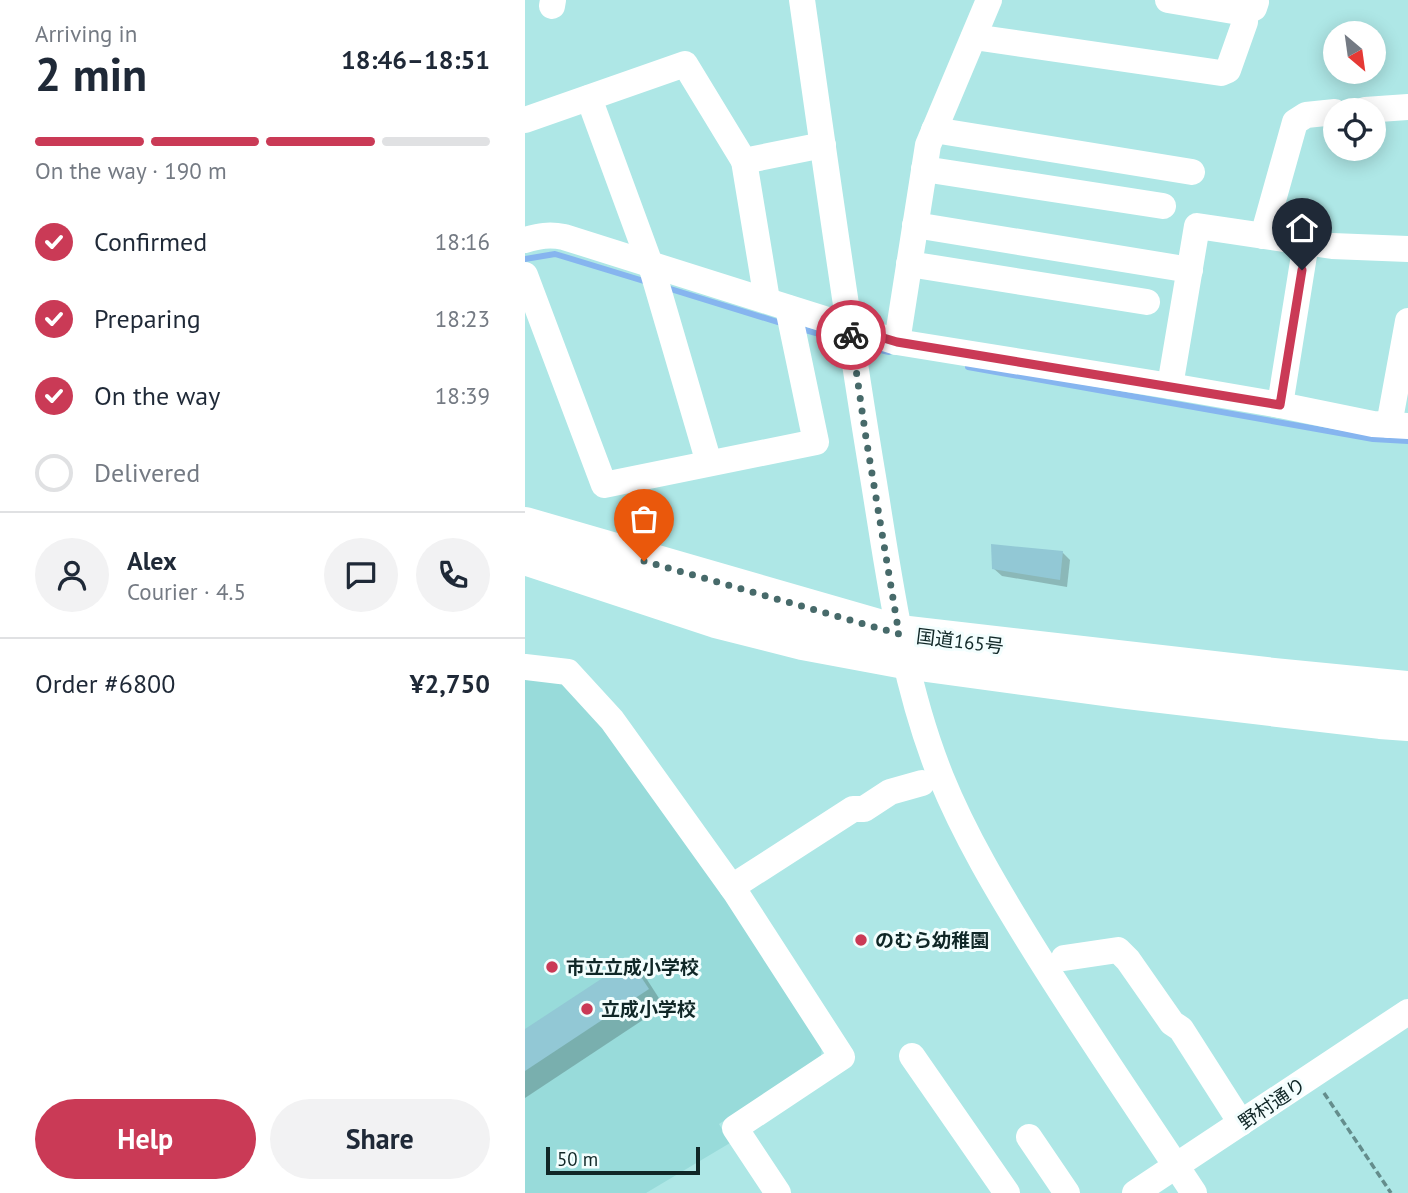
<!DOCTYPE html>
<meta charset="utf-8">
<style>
body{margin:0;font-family:"PT Sans","Noto Sans JP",sans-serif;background:#f2f2f3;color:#1f2937;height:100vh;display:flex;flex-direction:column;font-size:26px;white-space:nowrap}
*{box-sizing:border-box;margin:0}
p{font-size:23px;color:#747a83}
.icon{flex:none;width:38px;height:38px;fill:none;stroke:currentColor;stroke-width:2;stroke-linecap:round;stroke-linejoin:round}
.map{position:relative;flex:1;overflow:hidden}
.panel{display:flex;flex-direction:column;background:#fff;width:525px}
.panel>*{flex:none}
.needle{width:46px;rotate:151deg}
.fabs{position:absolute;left:798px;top:21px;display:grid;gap:14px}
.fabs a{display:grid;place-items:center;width:63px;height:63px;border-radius:50%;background:#fff;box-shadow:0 4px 18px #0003;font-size:35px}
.scale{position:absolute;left:21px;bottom:18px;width:154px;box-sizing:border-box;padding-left:7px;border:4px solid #102727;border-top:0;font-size:19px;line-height:24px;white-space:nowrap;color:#102727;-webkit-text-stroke:5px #f3fefe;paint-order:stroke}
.pin{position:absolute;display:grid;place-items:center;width:60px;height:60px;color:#fff;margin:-72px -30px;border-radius:50% 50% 50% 0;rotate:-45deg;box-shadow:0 0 7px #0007}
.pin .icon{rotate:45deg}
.courier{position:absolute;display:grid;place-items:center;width:70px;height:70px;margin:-35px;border:5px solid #ca3a56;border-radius:50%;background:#fff;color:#222;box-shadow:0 2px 9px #0007}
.overview em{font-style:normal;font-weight:600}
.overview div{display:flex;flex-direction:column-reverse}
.overview{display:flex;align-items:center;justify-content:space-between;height:119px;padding:0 35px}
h1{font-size:46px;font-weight:600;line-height:52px}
.bar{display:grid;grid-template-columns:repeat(4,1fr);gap:10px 7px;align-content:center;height:84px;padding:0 35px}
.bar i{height:9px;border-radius:5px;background:#e0e1e3}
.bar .current{background:#ca3a56}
.bar p{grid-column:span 4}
.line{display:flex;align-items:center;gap:18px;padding:0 35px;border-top:2px solid #e0e1e3}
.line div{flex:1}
.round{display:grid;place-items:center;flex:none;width:74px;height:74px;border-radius:37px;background:#f2f2f3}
ol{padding:0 35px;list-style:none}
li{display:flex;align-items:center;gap:21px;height:77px}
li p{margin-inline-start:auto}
li .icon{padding:7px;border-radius:50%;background:#ca3a56;color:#fff;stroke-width:4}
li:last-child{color:#747a83}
li i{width:38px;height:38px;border:4px solid #e0e1e3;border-radius:50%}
.button{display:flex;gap:14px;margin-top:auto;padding:14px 35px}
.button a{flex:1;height:80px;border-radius:42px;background:#ca3a56;color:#fff;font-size:28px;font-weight:600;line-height:80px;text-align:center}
.button a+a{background:#f2f2f3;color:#1f2937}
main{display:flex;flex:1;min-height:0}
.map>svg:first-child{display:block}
.built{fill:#98dbda}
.shadow{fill:#0003}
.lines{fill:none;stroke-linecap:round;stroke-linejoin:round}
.stream{stroke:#86b5ef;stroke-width:6}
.building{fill:#92c8d5}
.path{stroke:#648d8c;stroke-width:3.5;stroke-dasharray:7 3.5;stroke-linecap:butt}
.minor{stroke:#fff;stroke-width:26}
.highway{stroke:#fff;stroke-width:38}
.done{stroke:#476a6a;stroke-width:7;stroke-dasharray:0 12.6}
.route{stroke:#ca3a56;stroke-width:9}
.poi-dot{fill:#ca3a56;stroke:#f3fefe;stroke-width:2.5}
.labels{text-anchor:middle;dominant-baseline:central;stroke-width:6;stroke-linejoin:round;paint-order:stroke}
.street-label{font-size:19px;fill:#102727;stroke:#f3fefe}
.poi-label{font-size:19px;font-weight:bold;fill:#102727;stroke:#f3fefe;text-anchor:start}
</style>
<main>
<section class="panel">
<div class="overview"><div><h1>2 min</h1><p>Arriving in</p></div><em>18:46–18:51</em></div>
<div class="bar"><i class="current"></i><i class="current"></i><i class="current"></i><i></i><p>On the way · 190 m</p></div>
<ol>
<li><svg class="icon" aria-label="check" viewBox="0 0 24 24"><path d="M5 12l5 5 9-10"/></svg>Confirmed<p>18:16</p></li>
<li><svg class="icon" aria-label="check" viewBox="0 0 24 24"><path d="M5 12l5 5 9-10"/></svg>Preparing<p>18:23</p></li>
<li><svg class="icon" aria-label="check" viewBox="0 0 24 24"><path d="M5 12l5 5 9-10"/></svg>On the way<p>18:39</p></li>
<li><i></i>Delivered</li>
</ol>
<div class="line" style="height:126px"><a class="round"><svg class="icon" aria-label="person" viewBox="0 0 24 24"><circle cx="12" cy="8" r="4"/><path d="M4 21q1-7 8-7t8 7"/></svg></a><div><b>Alex</b><p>Courier · 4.5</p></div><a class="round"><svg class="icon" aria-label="chat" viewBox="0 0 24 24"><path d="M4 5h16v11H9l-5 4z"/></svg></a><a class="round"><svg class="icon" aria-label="phone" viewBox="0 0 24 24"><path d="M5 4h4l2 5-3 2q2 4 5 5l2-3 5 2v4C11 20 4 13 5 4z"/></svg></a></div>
<div class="line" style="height:91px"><div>Order #6800</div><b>¥2,750</b></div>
<div class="button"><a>Help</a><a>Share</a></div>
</section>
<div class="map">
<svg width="883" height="1193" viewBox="0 0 883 1193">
<rect width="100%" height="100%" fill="#aee7e6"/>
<polygon class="built" points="0,678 36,681 73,722 182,870 297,1046 296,1056 194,1124 205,1143 121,1193 0,1193"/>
<g class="shadow">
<polygon points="537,552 545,560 542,587 477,576 468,568"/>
<polygon points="105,962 121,978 139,1006 0,1098 0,1031"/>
</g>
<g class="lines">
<g class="stream">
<polyline points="0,259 30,254 122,282"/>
<polyline points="139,287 259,324"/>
<polyline points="273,328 320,341"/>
<polyline points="334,345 364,352"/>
<polyline points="443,367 848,439 883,441"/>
</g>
</g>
<g class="building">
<polygon points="466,544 538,551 535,580 467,569"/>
<polygon points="105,960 124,989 0,1071 0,1029"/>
</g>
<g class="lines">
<polyline class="path" points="799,1093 866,1193"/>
<g class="minor">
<path d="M277 0C300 161 322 322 349 483 365 582 378 683 416 777 440 836 473 891 507 946 559 1030 615 1111 669 1193"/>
<polyline points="643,0 720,13 729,8 731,2"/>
<polyline points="27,6 28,0"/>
<polyline points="449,37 696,73 703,70 720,22 720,13"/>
<polyline points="64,98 128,272 184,463"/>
<polyline points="840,110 883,107"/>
<polyline points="0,120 160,64 219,161 298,145"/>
<polyline points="409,130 667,172"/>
<polyline points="219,161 242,300"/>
<polyline points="399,169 638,206"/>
<polyline points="390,225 665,270"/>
<polyline points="738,236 770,122 781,115 810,112"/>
<path d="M0 240C14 236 24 234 39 237L372 342 645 386 755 405 848 424 883 426"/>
<polyline points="384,264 622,302"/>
<polyline points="0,275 79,485 291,442 263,308"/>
<polyline points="372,342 403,145 464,0"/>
<polyline points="645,386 672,226 807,246 883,249"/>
<polyline points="755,405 781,243"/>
<polyline points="864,425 883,321"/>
<polyline points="0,667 43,672 87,720 211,893 317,1057 210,1128 253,1193"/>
<polyline points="207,887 328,809 339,809 365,792 397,783"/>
<polyline points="539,958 593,950 603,960 647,1023 656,1029 716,1123"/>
<polyline points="387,1056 482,1193"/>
<polyline points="504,1137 542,1193"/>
<polyline points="610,1193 883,1012"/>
</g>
<g class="highway">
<polyline points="0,526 374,634 758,678 883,690"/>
<polyline points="0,556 191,619 278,641 380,660 601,690 855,720 883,722"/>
</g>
</g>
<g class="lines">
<polyline class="done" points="119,561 374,634 341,438 326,335"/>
<polyline class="route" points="326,335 325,328 372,342 755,405 777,270"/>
</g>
<g class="poi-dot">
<circle cx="336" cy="940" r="7"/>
<circle cx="27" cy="967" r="7"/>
<circle cx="62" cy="1009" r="7"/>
</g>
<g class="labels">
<g class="street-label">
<text transform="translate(435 641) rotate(7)">国道165号</text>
<text transform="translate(747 1103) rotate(-34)">野村通り</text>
</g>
<g class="poi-label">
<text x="350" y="940">のむら幼稚園</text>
<text x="41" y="967">市立立成小学校</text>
<text x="76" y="1009">立成小学校</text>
</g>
</g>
</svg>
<div class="fabs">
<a><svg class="needle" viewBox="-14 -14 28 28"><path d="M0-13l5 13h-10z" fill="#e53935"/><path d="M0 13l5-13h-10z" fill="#747a83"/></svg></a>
<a><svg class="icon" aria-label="locate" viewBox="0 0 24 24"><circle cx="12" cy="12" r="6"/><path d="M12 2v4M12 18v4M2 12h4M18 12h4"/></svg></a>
</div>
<div class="scale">50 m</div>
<div class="pin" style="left:119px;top:561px;background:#ea580c"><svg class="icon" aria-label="bag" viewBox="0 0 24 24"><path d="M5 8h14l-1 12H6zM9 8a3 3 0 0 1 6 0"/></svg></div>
<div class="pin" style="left:777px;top:270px;background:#1f2937"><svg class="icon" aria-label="home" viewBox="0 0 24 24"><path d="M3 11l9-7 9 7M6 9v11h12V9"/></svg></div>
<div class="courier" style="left:326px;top:335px"><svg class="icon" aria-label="bike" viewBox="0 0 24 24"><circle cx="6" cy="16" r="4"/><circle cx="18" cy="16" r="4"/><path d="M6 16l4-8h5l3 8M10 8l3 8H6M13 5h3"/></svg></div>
</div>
</main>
